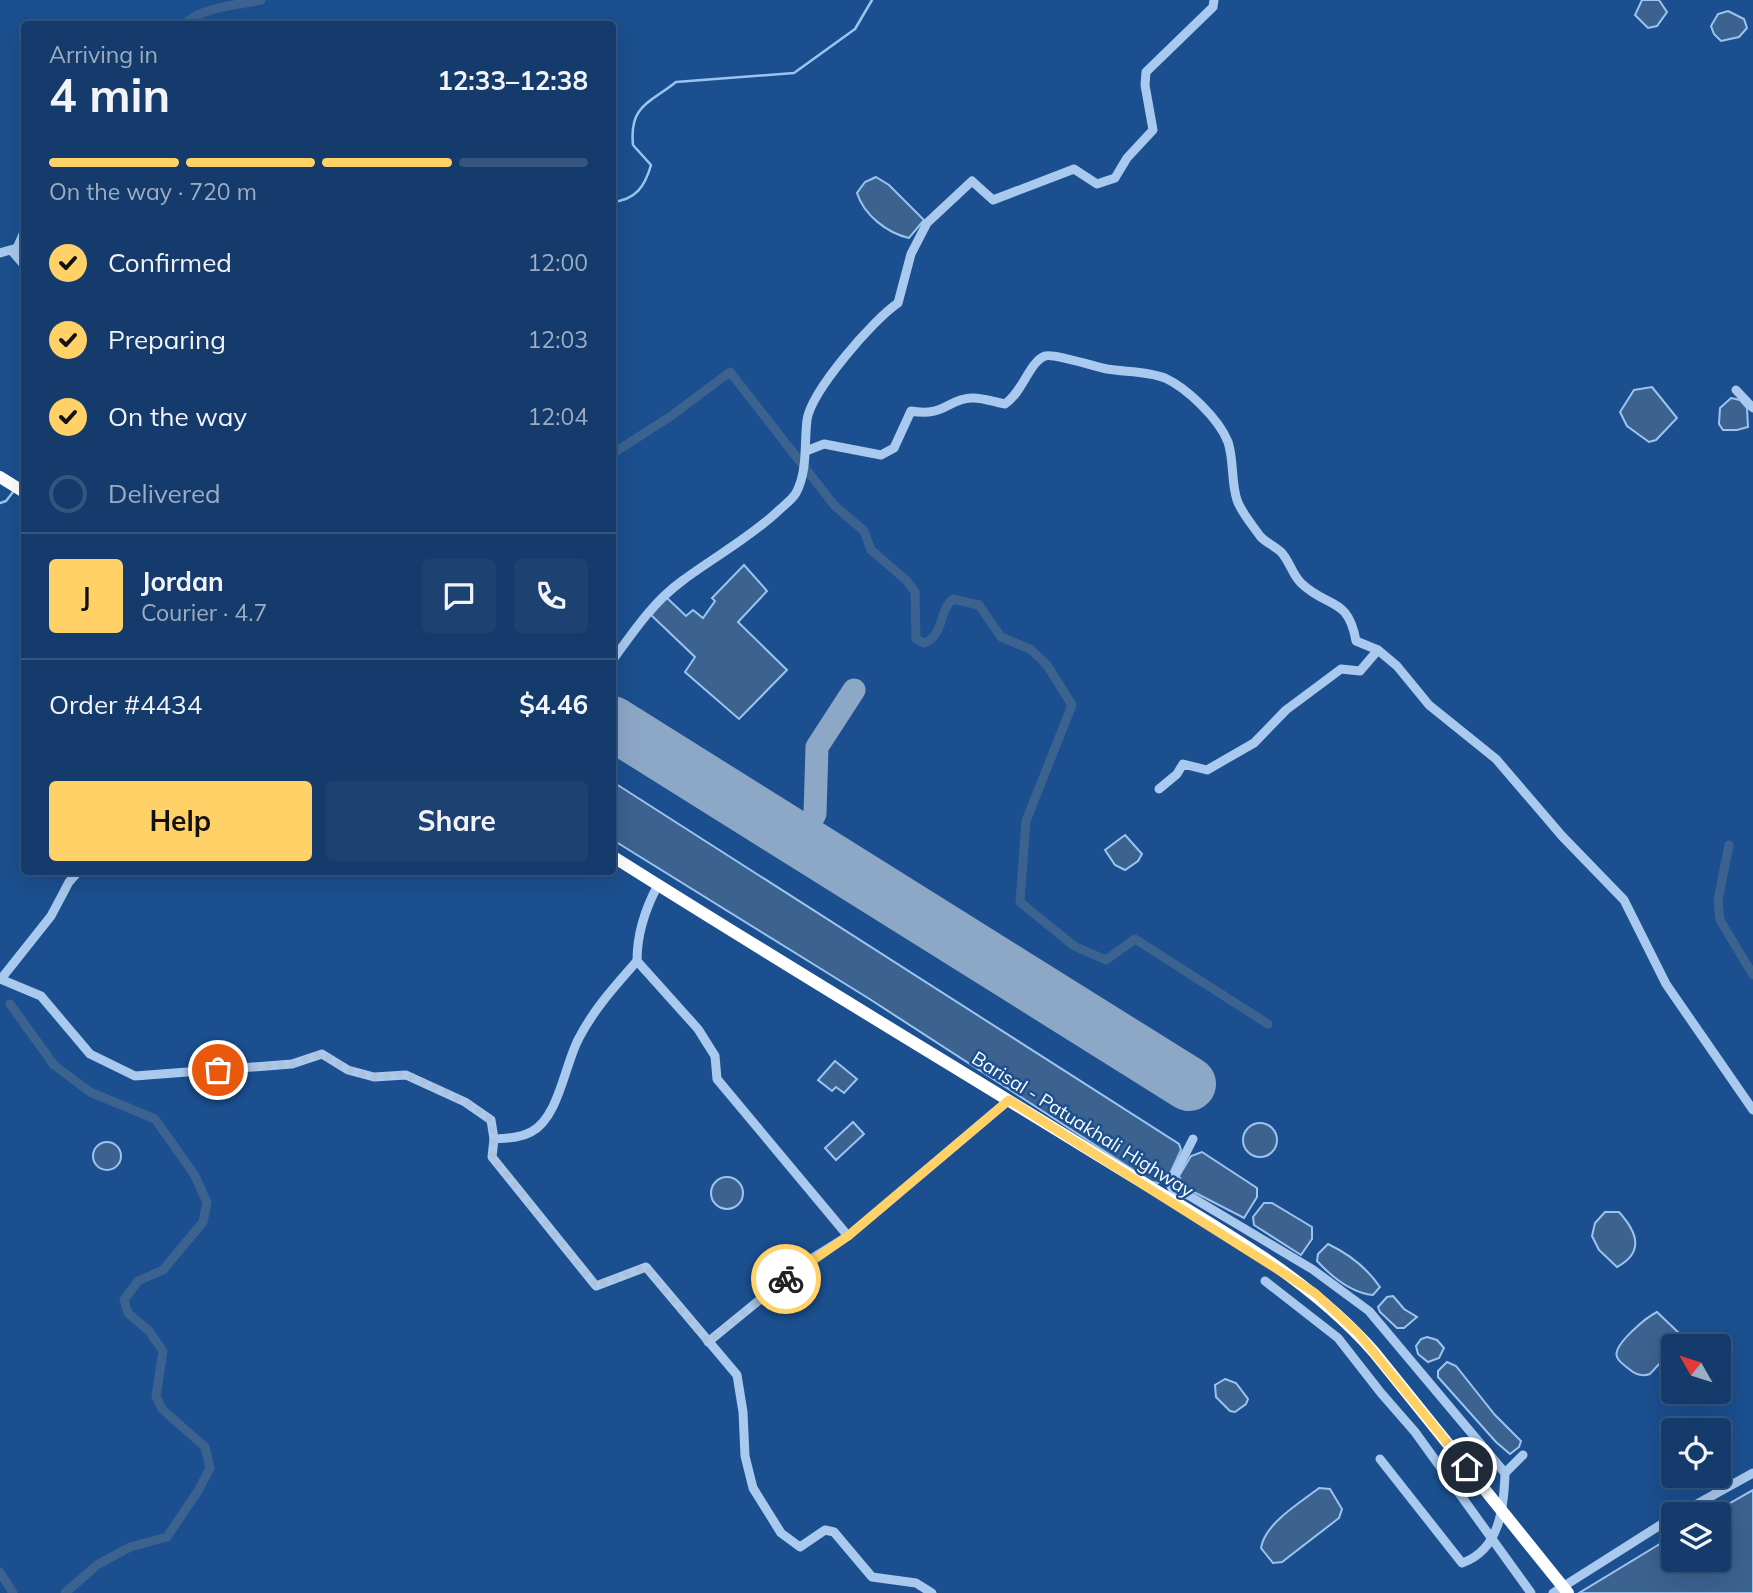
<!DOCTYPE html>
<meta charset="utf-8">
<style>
body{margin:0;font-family:Mulish,sans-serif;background:#1d4271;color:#f1f3f6;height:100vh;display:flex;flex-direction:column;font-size:26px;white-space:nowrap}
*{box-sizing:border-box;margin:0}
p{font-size:23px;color:#9dadc1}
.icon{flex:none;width:38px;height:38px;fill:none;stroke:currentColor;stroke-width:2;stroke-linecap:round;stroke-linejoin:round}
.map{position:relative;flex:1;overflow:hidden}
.panel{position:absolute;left:21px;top:21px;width:595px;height:854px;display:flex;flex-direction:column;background:#143b6b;border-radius:7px;box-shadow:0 7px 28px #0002,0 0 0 2px #33557e}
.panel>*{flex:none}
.needle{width:46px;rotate:309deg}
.controls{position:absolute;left:1661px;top:1334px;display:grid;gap:14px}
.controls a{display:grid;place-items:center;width:70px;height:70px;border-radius:7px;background:#143b6b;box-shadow:0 7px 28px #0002,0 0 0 2px #33557e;font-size:35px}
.pin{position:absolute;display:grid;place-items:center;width:60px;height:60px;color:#fff;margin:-30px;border:4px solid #fff;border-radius:50%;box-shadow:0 2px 7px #0007}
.courier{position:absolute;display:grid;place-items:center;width:70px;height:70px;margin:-35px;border:5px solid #ffd166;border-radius:50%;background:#fff;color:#222;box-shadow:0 2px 9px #0007}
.headline em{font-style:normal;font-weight:700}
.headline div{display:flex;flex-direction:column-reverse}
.headline{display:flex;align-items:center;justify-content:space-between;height:119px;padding:0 28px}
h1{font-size:46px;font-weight:700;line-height:52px}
.bar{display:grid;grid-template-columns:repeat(4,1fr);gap:10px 7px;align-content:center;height:84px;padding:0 28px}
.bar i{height:9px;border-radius:5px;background:#33557e}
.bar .selected{background:#ffd166}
.bar p{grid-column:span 4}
.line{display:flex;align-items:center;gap:18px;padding:0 28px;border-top:2px solid #33557e}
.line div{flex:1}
.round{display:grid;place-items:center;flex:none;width:74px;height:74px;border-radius:7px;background:#1d4271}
ol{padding:0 28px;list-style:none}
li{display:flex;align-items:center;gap:21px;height:77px}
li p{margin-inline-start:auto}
li .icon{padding:7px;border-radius:50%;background:#ffd166;color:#111;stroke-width:4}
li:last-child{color:#9dadc1}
li i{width:38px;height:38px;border:4px solid #33557e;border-radius:50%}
.action{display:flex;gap:14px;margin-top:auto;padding:14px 28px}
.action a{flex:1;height:80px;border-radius:7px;background:#ffd166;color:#111;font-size:28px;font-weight:700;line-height:80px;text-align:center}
.action a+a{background:#1d4271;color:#f1f3f6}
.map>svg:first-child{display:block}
.water{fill:#3c6290;stroke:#9cc4f0;stroke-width:2}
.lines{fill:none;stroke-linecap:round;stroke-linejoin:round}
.stream{stroke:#9cc4f0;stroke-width:2.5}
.canal{stroke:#3c6290;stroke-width:9}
.taxiway{stroke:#8da7c7;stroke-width:23}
.runway{stroke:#8da7c7;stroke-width:54}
.minor{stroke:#a9c9ee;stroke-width:9}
.highway{stroke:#fff;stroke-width:12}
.done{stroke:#afc1d8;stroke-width:7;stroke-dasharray:0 12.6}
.route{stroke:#ffd166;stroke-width:9}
.labels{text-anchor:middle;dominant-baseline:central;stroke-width:5;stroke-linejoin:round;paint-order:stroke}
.street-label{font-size:19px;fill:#fff;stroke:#1b4f8f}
</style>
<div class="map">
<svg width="1753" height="1593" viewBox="0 0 1753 1593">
<rect width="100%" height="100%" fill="#1b4f8f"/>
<g class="water">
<polygon points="1642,0 1659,0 1667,12 1657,26 1648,28 1635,15"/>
<polygon points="1728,11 1744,19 1747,28 1739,37 1721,41 1714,34 1711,26 1718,14"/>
<path d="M876 177 889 185 924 220 909 238C887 233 864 215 857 193L865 182Z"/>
<polygon points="1652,387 1677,418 1656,440 1649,442 1627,426 1620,412 1634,390"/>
<polygon points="1731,398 1740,400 1747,408 1748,427 1737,430 1723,430 1719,424 1720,408"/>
<polygon points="744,565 767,591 738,622 787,670 739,719 685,672 695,657 651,615 666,597 686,616 693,610 703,618 715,601 712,598"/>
<polygon points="613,782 1179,1144 1181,1150 1169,1176 1158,1183 1152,1182 868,998 613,840"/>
<polygon points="1125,835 1142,854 1138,861 1125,870 1115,865 1105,850"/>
<polygon points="835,1061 857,1079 844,1093 836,1087 832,1091 818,1080"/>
<polygon points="853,1122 864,1134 836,1160 825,1148"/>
<circle cx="1260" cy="1140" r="17"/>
<circle cx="107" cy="1156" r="14"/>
<polygon points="1202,1152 1257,1188 1257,1197 1244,1218 1184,1187 1179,1176 1191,1156"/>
<circle cx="727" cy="1193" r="16"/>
<polygon points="1264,1203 1272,1203 1312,1227 1312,1239 1301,1255 1254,1225 1253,1217"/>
<path d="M1605 1212H1619C1637 1232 1645 1252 1617 1267L1599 1250 1592 1236 1595 1223Z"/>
<path d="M1328 1244C1349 1254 1367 1268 1380 1287L1373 1295C1351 1293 1332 1277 1317 1261L1318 1254Z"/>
<polygon points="1393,1296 1404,1309 1417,1317 1404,1328 1397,1328 1380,1312 1378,1307 1387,1297"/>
<path d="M1657 1312 1682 1336V1339L1650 1374C1642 1377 1636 1375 1629 1369 1625 1366 1619 1362 1617 1357 1612 1345 1647 1317 1657 1312Z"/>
<polygon points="1427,1337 1437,1340 1444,1348 1439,1358 1428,1362 1418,1354 1416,1346 1421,1339"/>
<polygon points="1447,1362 1456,1366 1495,1415 1521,1441 1519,1447 1510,1454 1496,1442 1438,1377 1438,1371"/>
<polygon points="1225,1379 1236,1383 1248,1399 1246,1404 1235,1412 1230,1411 1216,1397 1215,1385"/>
<path d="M1319 1488 1330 1489 1342 1509 1339 1518 1282 1562 1273 1563 1261 1548C1265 1523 1300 1503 1319 1488Z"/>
<polygon points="1753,1490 1753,1593 1579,1593 1673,1536 1673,1559 1718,1559 1718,1514 1711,1514"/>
</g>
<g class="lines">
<g class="stream">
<path d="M612 202C636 200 645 186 651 165L633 145C629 105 650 103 676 82L794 73 855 29 872 0"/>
<polyline points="0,503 6,501 13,492"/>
</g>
<g class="canal">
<path d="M184 24C205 6 235 6 261 0"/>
<path d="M612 454 671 416 730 372 834 505 864 531 871 550 906 580 915 592 916 639 924 643C945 635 938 611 953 599L979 605 1001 637 1030 649 1047 665 1072 705 1026 821 1020 902 1074 946 1106 960 1135 939 1268 1024"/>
<polyline points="1729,845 1718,900 1720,920 1753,975"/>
<polyline points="10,1004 54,1065 90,1092 155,1119 194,1174 207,1202 203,1222 163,1270 138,1281 124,1300 128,1313 149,1331 163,1351 156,1396 162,1409 205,1447 210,1468 198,1491 167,1537 130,1547 97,1565 65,1593"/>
<polyline points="0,1572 13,1593"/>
</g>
<polyline class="taxiway" points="799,839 815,814 817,747 854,690"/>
<polyline class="runway" points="612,723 1189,1084"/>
<g class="minor">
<polyline points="12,251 24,265"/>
<polyline points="0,253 17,248 24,232"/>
<polyline points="1736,390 1753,408"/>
<path d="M806 451 824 444 881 455 894 448 911 411C944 417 948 399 971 398 981 397 994 402 1005 404 1023 392 1029 362 1045 356 1053 353 1096 367 1107 369 1125 372 1148 371 1165 378 1187 388 1219 419 1228 442 1234 460 1231 482 1237 500 1241 512 1253 526 1260 536 1266 543 1275 546 1281 552 1289 560 1292 574 1301 583 1328 609 1348 596 1356 641L1378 650 1360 671 1341 669 1286 710 1254 743 1207 770 1183 764 1177 774 1159 789"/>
<polyline points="1378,650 1397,666 1429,705 1496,759 1562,836 1624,900 1666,984 1753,1110"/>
<path d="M612 661C634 631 652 603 682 581 714 557 748 539 777 512 783 506 792 500 796 493 808 471 804 443 807 420 811 391 874 319 898 303L911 254 927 223 972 181 993 200 1074 169 1097 184 1115 178 1127 158 1153 130 1145 85 1146 72 1213 7 1214 0"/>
<path d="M658 885C645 909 637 933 637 961L698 1029 715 1056 717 1079 848 1236"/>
<polyline points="0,979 41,996 90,1054 135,1076 292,1064 322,1054 348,1070 374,1077 406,1075 465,1102 491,1120 494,1139 492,1157 596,1286 646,1267 737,1375 743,1412 745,1456 753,1488 781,1533 800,1547 825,1530 834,1532 872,1577 916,1583 932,1593"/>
<polyline points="1,979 51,916 69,882 78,872"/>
<path d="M494 1139C507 1138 520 1138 531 1132 559 1118 565 1063 579 1038 594 1009 615 986 637 961"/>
<path d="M1193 1139 1170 1184 1173 1190 1188 1195 1312 1269 1369 1311 1505 1473C1504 1507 1500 1550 1462 1563L1380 1459"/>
<polyline points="1265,1281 1338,1338 1381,1393 1415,1432 1531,1593"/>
<polyline points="708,1342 806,1262 848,1236 1009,1100"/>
<polyline points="1505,1473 1523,1455"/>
<polyline points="1679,1514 1753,1473"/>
<polyline points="1553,1593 1673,1517"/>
</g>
<g class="highway">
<polyline points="0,477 24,492"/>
<path d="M612 856C775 959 940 1058 1104 1159 1197 1217 1301 1269 1374 1352L1568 1593"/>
</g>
</g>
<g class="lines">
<polyline class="done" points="218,1070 292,1064 322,1054 348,1070 374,1077 406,1074 466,1102 491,1120 494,1139 492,1157 596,1286 646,1267 708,1342 786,1279"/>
<polyline class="route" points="786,1279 848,1236 1009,1100 1315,1293 1358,1333 1467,1467"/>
</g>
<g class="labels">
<g class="street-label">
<text transform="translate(1083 1124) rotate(32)">Barisal - Patuakhali Highway</text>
</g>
</g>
</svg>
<div class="controls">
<a><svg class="needle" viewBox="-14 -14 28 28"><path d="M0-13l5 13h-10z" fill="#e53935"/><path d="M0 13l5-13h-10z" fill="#9dadc1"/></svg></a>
<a><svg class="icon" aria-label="locate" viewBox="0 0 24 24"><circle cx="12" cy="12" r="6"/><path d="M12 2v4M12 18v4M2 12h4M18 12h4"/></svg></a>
<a><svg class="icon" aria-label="layers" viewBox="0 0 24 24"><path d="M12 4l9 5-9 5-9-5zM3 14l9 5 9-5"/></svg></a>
</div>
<div class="pin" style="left:218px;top:1070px;background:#ea580c"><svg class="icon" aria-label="bag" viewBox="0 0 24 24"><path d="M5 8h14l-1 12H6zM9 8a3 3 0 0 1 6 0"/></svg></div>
<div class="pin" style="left:1467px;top:1467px;background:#1f2937"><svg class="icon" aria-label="home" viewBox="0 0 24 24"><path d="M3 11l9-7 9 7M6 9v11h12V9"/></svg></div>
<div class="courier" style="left:786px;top:1279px"><svg class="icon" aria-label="bike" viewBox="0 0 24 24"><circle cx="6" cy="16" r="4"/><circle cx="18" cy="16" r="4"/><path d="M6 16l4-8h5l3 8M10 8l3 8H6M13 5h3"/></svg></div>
<section class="panel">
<div class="headline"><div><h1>4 min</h1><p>Arriving in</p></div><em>12:33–12:38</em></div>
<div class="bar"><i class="selected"></i><i class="selected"></i><i class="selected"></i><i></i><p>On the way · 720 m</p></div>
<ol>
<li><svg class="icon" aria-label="check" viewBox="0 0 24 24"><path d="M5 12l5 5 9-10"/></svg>Confirmed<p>12:00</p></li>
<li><svg class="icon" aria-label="check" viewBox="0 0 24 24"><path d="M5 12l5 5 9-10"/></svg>Preparing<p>12:03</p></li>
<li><svg class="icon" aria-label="check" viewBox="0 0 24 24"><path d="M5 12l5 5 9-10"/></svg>On the way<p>12:04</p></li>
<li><i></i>Delivered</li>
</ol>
<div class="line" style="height:126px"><b class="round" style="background:#ffd166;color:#111">J</b><div><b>Jordan</b><p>Courier · 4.7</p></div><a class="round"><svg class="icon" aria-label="chat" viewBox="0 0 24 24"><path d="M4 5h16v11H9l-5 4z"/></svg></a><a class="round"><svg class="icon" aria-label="phone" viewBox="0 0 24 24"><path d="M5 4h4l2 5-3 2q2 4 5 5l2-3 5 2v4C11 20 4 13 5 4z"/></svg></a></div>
<div class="line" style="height:91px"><div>Order #4434</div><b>$4.46</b></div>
<div class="action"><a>Help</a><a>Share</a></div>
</section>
</div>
